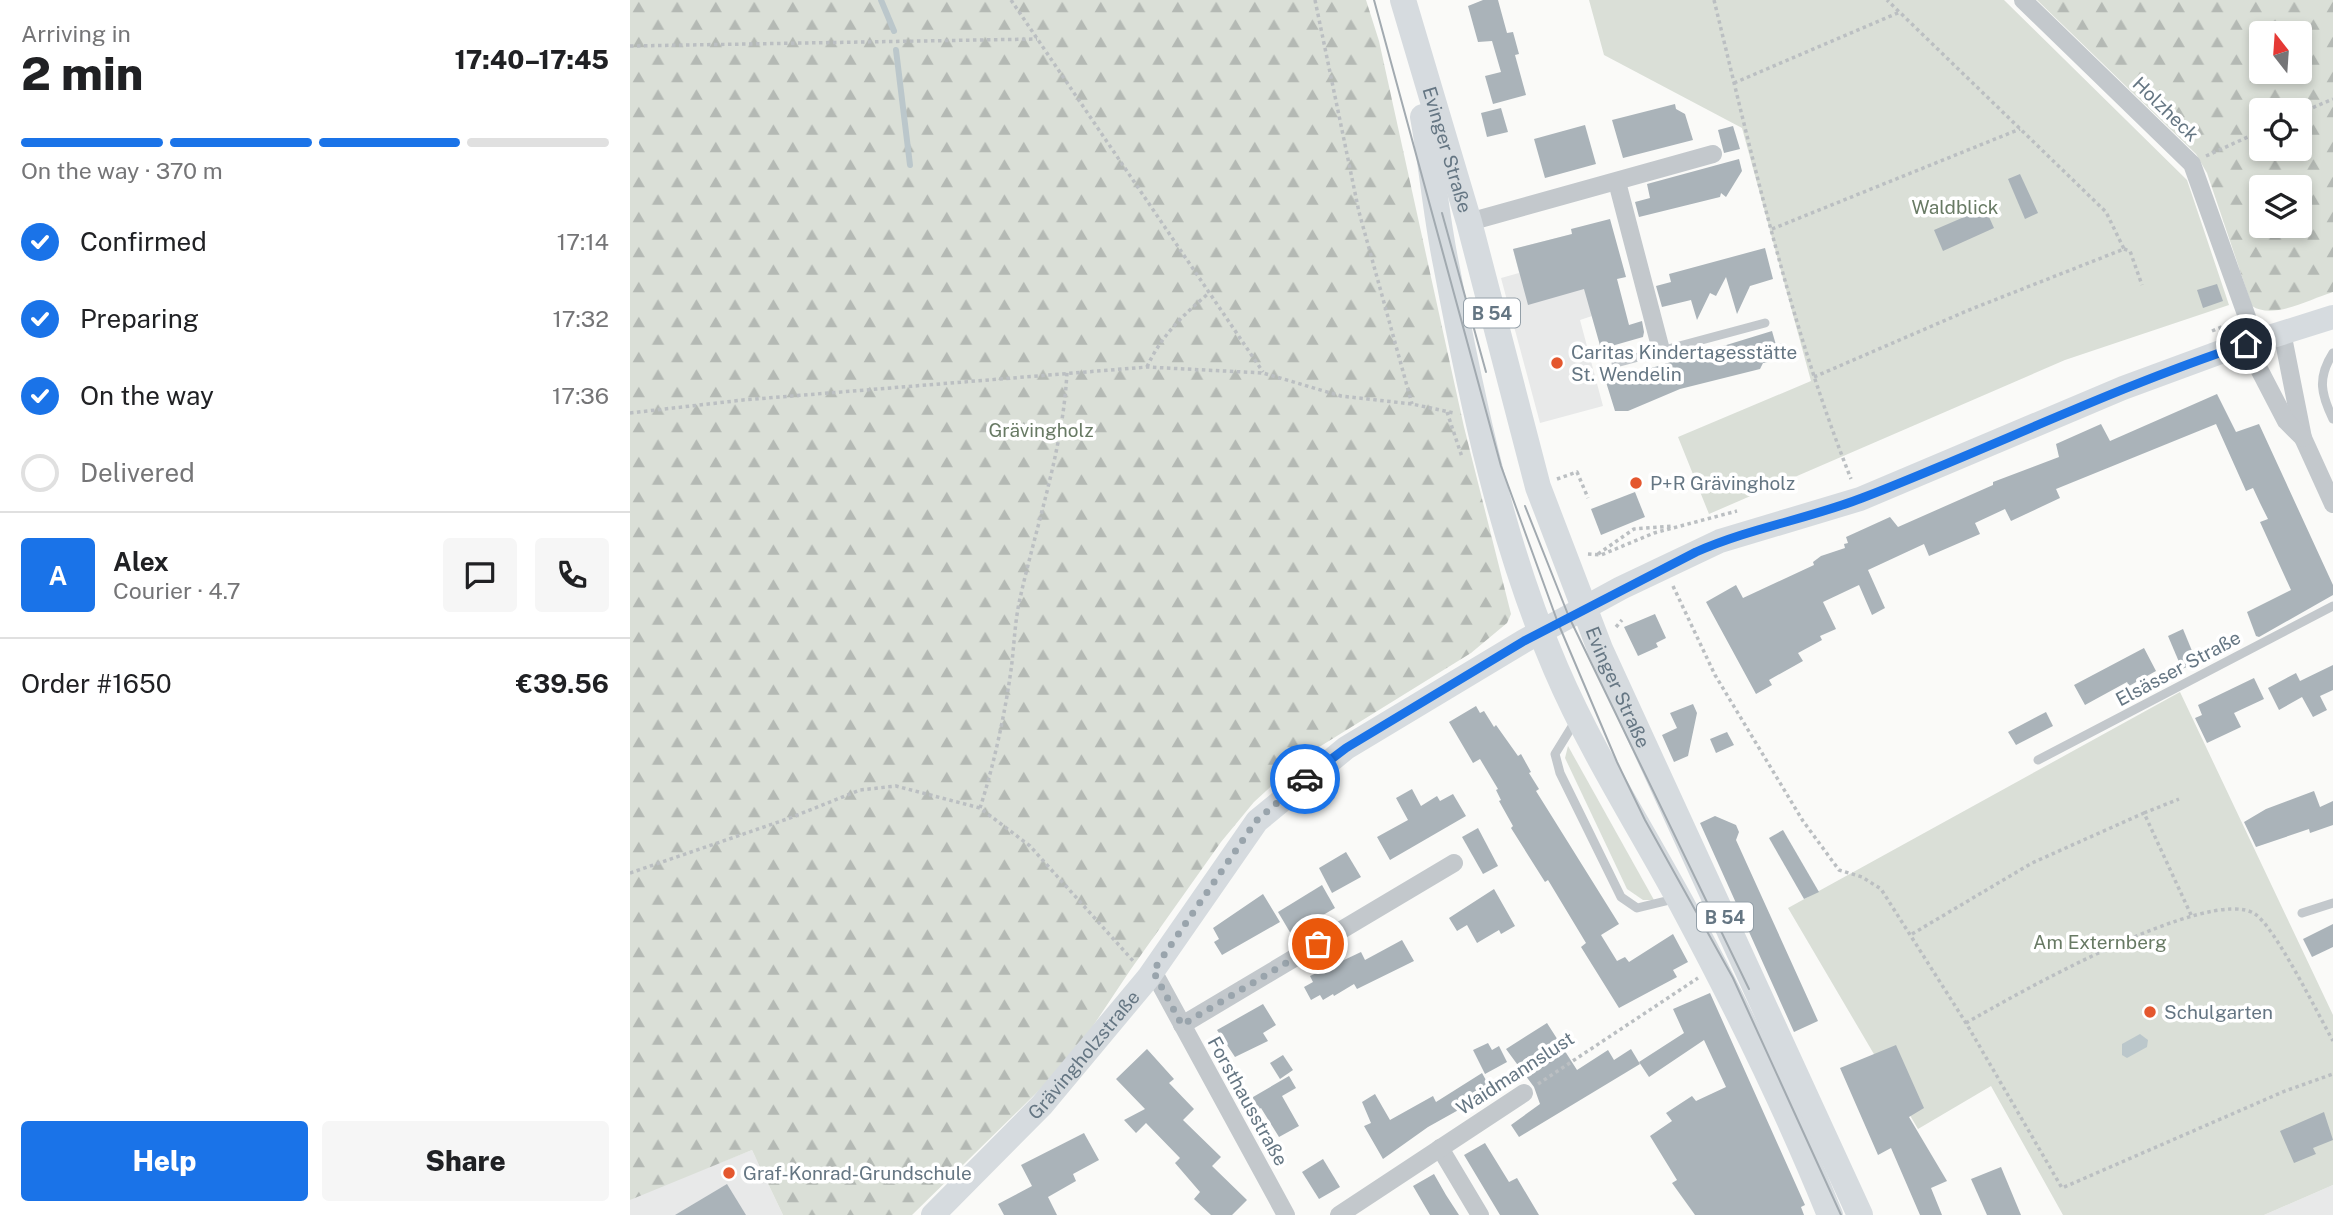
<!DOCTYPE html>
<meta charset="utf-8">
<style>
body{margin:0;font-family:"Public Sans",sans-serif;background:#f6f6f6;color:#202124;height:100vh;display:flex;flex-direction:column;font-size:26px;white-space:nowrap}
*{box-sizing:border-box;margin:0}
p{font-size:23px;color:#757577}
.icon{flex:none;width:38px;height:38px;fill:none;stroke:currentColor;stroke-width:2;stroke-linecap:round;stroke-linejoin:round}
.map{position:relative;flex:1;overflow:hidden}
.drawer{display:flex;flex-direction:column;background:#fff;width:630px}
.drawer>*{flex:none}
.needle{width:46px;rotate:343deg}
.fabs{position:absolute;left:1619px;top:21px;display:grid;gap:14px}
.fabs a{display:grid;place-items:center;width:63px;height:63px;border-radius:7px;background:#fff;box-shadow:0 4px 10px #0003;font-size:35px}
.pin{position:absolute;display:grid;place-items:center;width:60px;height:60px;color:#fff;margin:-30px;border:4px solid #fff;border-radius:50%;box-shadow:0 2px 7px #0007}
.courier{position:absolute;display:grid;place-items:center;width:70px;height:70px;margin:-35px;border:5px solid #1a73e8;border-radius:50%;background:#fff;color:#222;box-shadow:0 2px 9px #0007}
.overview em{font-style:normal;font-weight:800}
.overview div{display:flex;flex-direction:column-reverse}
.overview{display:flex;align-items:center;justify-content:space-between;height:119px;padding:0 21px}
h1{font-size:46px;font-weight:800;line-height:52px}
.bar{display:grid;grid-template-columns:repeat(4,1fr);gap:10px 7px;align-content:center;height:84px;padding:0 21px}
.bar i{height:9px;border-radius:5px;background:#e0e0e0}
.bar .on{background:#1a73e8}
.bar p{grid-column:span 4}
.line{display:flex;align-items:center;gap:18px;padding:0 21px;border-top:2px solid #e0e0e0}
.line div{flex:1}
.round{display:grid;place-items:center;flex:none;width:74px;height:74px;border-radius:7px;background:#f6f6f6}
ol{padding:0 21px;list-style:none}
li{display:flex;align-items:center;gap:21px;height:77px}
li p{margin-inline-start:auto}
li .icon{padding:7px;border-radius:50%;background:#1a73e8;color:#fff;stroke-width:4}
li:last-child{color:#757577}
li i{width:38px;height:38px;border:4px solid #e0e0e0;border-radius:50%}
.primary-button{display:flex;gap:14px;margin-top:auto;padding:14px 21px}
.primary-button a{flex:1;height:80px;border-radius:7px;background:#1a73e8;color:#fff;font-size:28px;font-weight:800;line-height:80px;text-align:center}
.primary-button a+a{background:#f6f6f6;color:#202124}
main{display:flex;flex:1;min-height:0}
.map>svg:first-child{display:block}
.built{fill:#e8e9e9}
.green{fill:#dadfd7}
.forest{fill:url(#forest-firs);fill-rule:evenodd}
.water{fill:#bbc7cb}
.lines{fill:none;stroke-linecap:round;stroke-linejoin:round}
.stream{stroke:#bbc7cb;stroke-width:6}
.building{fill:#aab3b9}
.path{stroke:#bbbfc2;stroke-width:3.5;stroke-dasharray:3.5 3.5;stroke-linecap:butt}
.lane{stroke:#c3c8cc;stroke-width:9}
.street{stroke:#c3c8cc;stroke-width:18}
.secondary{stroke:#d6dbdf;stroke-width:24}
.primary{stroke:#d6dbdf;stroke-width:26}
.tram{stroke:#a2aab0;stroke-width:2}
.done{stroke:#99a4ac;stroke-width:7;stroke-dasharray:0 12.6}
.route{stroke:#1a73e8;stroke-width:9}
.poi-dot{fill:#e4572e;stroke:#fff;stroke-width:2.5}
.labels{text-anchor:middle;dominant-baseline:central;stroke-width:7;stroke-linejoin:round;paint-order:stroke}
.shield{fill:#fff;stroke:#939fa8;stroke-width:2}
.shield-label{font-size:18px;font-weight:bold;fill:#657683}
.street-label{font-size:19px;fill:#657683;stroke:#fff}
.park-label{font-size:19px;fill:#687a64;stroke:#fff}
.poi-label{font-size:19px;fill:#657683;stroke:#fff;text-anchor:start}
</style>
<main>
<section class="drawer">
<div class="overview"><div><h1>2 min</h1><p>Arriving in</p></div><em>17:40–17:45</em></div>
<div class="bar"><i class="on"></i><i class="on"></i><i class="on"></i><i></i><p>On the way · 370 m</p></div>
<ol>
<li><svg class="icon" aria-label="check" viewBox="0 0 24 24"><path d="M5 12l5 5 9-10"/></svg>Confirmed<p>17:14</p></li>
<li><svg class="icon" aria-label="check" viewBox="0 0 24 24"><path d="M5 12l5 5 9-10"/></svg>Preparing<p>17:32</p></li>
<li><svg class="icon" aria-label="check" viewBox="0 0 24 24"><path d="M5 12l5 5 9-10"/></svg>On the way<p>17:36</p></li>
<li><i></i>Delivered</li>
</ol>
<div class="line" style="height:126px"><b class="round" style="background:#1a73e8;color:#fff">A</b><div><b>Alex</b><p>Courier · 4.7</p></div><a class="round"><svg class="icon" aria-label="chat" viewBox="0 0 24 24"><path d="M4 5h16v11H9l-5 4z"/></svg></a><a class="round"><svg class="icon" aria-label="phone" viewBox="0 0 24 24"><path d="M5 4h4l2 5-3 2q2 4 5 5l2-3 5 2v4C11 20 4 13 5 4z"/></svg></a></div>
<div class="line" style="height:91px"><div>Order #1650</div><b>€39.56</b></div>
<div class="primary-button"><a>Help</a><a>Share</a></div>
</section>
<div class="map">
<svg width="1703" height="1215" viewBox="0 0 1703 1215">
<defs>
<pattern id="forest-firs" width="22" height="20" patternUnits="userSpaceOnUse" patternTransform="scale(1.75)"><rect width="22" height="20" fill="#dadfd7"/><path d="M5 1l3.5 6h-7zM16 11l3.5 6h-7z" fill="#b4b9b4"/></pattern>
</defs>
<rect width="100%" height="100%" fill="#fafaf8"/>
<g class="built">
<polygon points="942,234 962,316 950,320 973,406 910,423 871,278 889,273 883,249"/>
<polygon points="122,1150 153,1215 0,1215 0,1200 6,1196"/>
<polygon points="1703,1185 1703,1215 1634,1215"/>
</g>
<g class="green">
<polygon points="959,0 1374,0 1557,180 1599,305 1435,360 1079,514 1048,437 1181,381 1112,128 974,55"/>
<polygon points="1550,692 1703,1015 1703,1185 1634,1215 1433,1215 1361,1086 1288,1129 1158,908"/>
<polygon points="938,746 1024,900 1013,900 997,889 935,758"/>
</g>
<g class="forest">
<polygon points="0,0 736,0 749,41 834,427 881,614 877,623 841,653 673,757 624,802 591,842 501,969 441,1059 282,1215 153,1215 122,1150 0,1200"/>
<path d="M1407 0H1703V292C1680 299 1643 320 1622 306L1577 173 1566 154ZM1631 33H1670V72H1631ZM1631 110H1670V149H1631ZM1631 187H1670V226H1631Z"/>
</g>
<polygon class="water" points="1510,1034 1518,1040 1517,1047 1497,1058 1492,1055 1492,1044"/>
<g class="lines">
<g class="stream">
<polyline points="251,0 264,31"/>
<polyline points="266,50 280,165"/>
</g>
</g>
<g class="building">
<polygon points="853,0 868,0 877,33 883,32 889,54 885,55 896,95 863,104 855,76 871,72 862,41 848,42 838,6"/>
<polygon points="1045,104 1046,109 1055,114 1063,140 993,158 982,120"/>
<polygon points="871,108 878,132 857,137 851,113"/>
<polygon points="955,125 966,164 915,178 904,139"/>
<polygon points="1103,126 1110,149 1094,153 1088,130"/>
<polygon points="1109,159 1112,171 1096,197 1091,193 1090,197 1009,217 1005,202 1020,198 1017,184"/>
<polygon points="1390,174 1408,213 1395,219 1378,179"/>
<polygon points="1355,208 1364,228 1313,251 1304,230"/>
<polygon points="980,219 996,277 987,279 999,325 1012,321 1014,332 1013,337 971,349 954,289 898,305 883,249 942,234 941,229"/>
<polygon points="1135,248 1143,279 1120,286 1107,314 1096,277 1086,296 1080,293 1067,320 1061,300 1032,307 1026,286 1041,282 1039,274"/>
<polygon points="1587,284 1593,301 1573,308 1567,290"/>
<polygon points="1142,331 1146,345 1153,343 1157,358 1133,363 1130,369 1050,389 998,411 985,411 976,382"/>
<polygon points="1587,394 1606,432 1629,424 1703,585 1703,595 1629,637 1626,636 1617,612 1661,590 1630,522 1638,519 1630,503 1623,488 1616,491 1586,424 1426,489 1430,498 1381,521 1375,509 1345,523 1350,534 1299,556 1294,544 1238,570 1255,608 1242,615 1229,585 1193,602 1206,629 1190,636 1192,640 1168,653 1173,661 1139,680 1142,685 1126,694 1076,602 1106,585 1113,598 1184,565 1183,562 1191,556 1215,548 1214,544 1218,543 1216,537 1260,517 1268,527 1363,485 1363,482 1429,457 1426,444 1471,424 1480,441"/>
<polygon points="1005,492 1015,517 971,535 961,509"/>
<polygon points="1025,614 1036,638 1026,643 1028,647 1008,656 994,627"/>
<polygon points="1553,629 1567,663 1552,669 1538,636"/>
<polygon points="1514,648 1526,671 1499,686 1497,682 1455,705 1444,685"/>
<polygon points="1703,665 1703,690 1690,696 1697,710 1683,717 1672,697 1649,710 1638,688 1666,673 1670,681"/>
<polygon points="1624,678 1634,699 1604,713 1611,727 1577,743 1565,718 1572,715 1568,705"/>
<polygon points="1063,704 1067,713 1058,756 1044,762 1032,735 1047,728 1040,713"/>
<polygon points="846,706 850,713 854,711 864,727 866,725 888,756 891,754 901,772 899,773 909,789 906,791 989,924 971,935 987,961 995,957 999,962 1043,934 1058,962 1043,970 1047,977 989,1008 951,947 956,943 918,880 915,882 881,828 883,826 869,801 871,800 866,790 868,789 850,759 843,763 819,722"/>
<polygon points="1416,712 1423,726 1386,745 1378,732"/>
<polygon points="1097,732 1104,745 1086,753 1080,739"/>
<polygon points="782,789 791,806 807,796 810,801 823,794 836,816 760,860 747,837 778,820 766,798"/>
<polygon points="1684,791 1690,807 1703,801 1703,825 1680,833 1679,829 1626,847 1614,822 1636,809"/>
<polygon points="1085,816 1106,825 1109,832 1106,840 1188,1021 1164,1032 1070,823"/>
<polygon points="848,828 868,866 853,874 832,837"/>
<polygon points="1153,830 1189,892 1174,899 1139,838"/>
<polygon points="716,852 731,877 702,893 689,868"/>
<polygon points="692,885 705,908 661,934 648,912"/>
<polygon points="864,889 885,926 871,934 869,930 847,943 837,925 827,931 819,918"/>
<polygon points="633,894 650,922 592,955 584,942 589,939 583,928"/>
<polygon points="1703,924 1703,947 1682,957 1673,939"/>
<polygon points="772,940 784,961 727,989 724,984 704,996 703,994 693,1000 690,995 681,1000 674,987 683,982 680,976 731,952 735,960"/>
<polygon points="1080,993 1175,1205 1171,1207 1174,1215 1065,1215 1042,1183 1047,1180 1020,1136 1042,1121 1036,1113 1062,1096 1066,1101 1096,1087 1074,1040 1019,1077 1009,1062 1054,1033 1043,1009"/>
<polygon points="633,1004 646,1025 633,1033 638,1041 605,1057 587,1030"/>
<polygon points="917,1023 947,1070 978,1050 984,1060 1001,1049 1010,1064 889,1137 881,1125 910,1104 904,1087 876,1049"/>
<polygon points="858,1043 862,1050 869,1046 877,1062 855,1074 843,1050"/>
<polygon points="1266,1045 1294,1108 1279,1117 1317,1181 1301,1188 1312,1215 1290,1215 1261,1148 1248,1155 1210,1068"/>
<polygon points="517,1049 544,1079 539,1083 564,1109 553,1120 591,1157 582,1166 617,1200 602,1215 581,1215 564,1199 570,1192 545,1163 550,1158 516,1123 506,1133 494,1120 515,1109 486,1079"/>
<polygon points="653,1055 663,1070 650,1079 640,1063"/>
<polygon points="852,1073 862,1091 834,1110 832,1108 798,1127 753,1159 734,1126 741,1123 732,1102 745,1094 760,1120 803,1096 806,1102"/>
<polygon points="659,1076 666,1088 652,1096 669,1126 649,1137 631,1108 617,1116 611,1104"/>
<polygon points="1694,1112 1703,1140 1683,1148 1686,1154 1664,1163 1650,1131"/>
<polygon points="454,1133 469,1160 443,1174 446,1181 418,1197 427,1215 374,1215 368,1204 402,1186 391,1165"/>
<polygon points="855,1143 879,1182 887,1178 909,1215 870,1215 834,1155"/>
<polygon points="693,1159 710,1187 689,1199 672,1172"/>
<polygon points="1371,1167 1391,1215 1357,1215 1341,1179"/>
<polygon points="804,1174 816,1195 829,1215 800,1215 783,1186"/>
<polygon points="97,1184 116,1215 45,1215"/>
</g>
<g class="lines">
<g class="path">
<polyline points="381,0 633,372"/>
<polyline points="685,0 729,212 782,404"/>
<path d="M1084 0C1123 160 1160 325 1221 479"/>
<polyline points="0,46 407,39"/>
<polyline points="1104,83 1270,12"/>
<polyline points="1670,113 1703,99"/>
<polyline points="1576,156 1631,131"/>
<polyline points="1142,229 1390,129"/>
<polyline points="1494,249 1500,251 1512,285"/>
<polyline points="1582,331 1601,323"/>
<path d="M517 367C531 336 553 315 579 293"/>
<polyline points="1184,377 1339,310 1494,249 1476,212 1257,0"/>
<polyline points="817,412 832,457"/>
<polyline points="0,413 113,400 517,367 633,373 711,396 782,404 824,413"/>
<polyline points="927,479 947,472 958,498"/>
<polyline points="958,554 971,555 1024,533 1107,511"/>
<polyline points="968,554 1004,529 1043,526"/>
<polyline points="1043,586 1085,675 1173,821 1209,870 1232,877 1251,889 1336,1023 1432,1188 1655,1091 1703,1074"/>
<polyline points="986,627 992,620"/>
<path d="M350 808C363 768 374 718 380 677 384 652 384 628 389 603 406 525 433 451 437 372"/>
<polyline points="1514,813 1549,799"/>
<polyline points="0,873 160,818 230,790 266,786 350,808 400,846 505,963"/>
<polyline points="1282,934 1402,863 1514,813 1562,917"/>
<path d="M1336 1023C1383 996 1580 884 1625 914 1645 927 1689 1016 1703 1041"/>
<polyline points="908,1084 1068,978"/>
</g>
<g class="lane">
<path d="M1703 353C1687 378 1691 394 1703 419"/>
<polyline points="986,363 1135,323"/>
<polyline points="946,720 925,754 930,773 991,897 1007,908 1044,899"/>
<polyline points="1408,760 1703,606"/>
<polyline points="1672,913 1703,903"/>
</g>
<g class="street">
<polyline points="1393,0 1562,164 1617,317"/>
<polyline points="987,182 1031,350"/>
<polyline points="839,222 1083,154"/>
<polyline points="1652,332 1673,438 1703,504"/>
<polyline points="1616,344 1656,421 1673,438"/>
<polyline points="523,971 656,1215"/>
<polyline points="552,1025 824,863"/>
<polyline points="810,1148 850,1215"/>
<polyline points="709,1215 894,1093"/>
</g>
<path class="secondary" id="s1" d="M303 1215 412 1105 518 978 627 821 716 748 894 641 991 588 1090 541 1230 499 1493 388 1588 353 1703 317"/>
<g class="primary">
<path id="s2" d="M773 0 839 222 908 487 970 649 1230 1215"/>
<path d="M793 117C802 166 806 216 816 264 842 401 871 541 926 669 962 753 1012 830 1055 910 1108 1009 1158 1111 1200 1215"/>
</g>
<g class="tram">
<polyline points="744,0 871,466 928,623 987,762 1015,820 1103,978 1211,1215"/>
<polyline points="812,213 856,372"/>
<polyline points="895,506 939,617 1119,989"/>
</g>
</g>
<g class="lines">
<polyline class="done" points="675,779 626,821 523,971 552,1025 688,944"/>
<path class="route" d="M675 779 716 748 894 641 1066 552C1120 528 1178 519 1232 498 1361 448 1485 387 1616 344"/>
</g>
<g class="poi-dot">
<circle cx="927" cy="363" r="7"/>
<circle cx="1006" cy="483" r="7"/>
<circle cx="1520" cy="1012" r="7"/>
<circle cx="99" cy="1173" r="7"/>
</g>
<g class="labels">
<g class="shield">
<rect x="834" y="298.5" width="56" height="29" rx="5"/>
<rect x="1067" y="902.5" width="56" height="29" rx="5"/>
</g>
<g class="shield-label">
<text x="862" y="313">B 54</text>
<text x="1095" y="917">B 54</text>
</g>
<g class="street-label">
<text transform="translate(1536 109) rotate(44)">Holzheck</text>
<text stroke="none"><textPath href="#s2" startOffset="156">Evinger Straße</textPath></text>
<text transform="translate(1548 668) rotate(-28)">Elsässer Straße</text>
<text stroke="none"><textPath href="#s2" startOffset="721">Evinger Straße</textPath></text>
<text stroke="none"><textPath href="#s1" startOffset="220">Grävingholzstraße</textPath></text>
<text transform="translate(885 1073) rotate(-33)">Waidmannslust</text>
<text transform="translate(618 1101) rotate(61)">Forsthausstraße</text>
</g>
<g class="park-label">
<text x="1325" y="207">Waldblick</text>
<text x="411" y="430">Grävingholz</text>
<text x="1470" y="942">Am Externberg</text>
</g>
<g class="poi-label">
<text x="941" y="352">Caritas Kindertagesstätte<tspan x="941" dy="22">St. Wendelin</tspan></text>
<text x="1020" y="483">P+R Grävingholz</text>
<text x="1534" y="1012">Schulgarten</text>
<text x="113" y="1173">Graf-Konrad-Grundschule</text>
</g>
</g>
</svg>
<div class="fabs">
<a><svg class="needle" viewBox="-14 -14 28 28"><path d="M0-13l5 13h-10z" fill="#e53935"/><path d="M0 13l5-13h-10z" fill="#757577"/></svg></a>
<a><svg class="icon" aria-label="locate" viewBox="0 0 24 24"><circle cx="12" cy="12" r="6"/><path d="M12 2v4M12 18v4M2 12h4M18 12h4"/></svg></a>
<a><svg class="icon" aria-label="layers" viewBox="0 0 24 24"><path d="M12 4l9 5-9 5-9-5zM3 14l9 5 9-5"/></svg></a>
</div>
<div class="pin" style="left:688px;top:944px;background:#ea580c"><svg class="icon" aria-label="bag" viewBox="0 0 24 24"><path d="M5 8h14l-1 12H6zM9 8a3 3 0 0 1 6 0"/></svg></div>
<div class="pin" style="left:1616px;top:344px;background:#1f2937"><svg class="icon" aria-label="home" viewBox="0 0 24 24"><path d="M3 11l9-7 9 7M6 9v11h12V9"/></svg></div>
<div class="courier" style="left:675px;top:779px"><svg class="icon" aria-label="car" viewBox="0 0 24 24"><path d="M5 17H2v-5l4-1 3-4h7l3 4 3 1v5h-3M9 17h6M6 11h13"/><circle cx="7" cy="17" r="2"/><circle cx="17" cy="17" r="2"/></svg></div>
</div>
</main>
